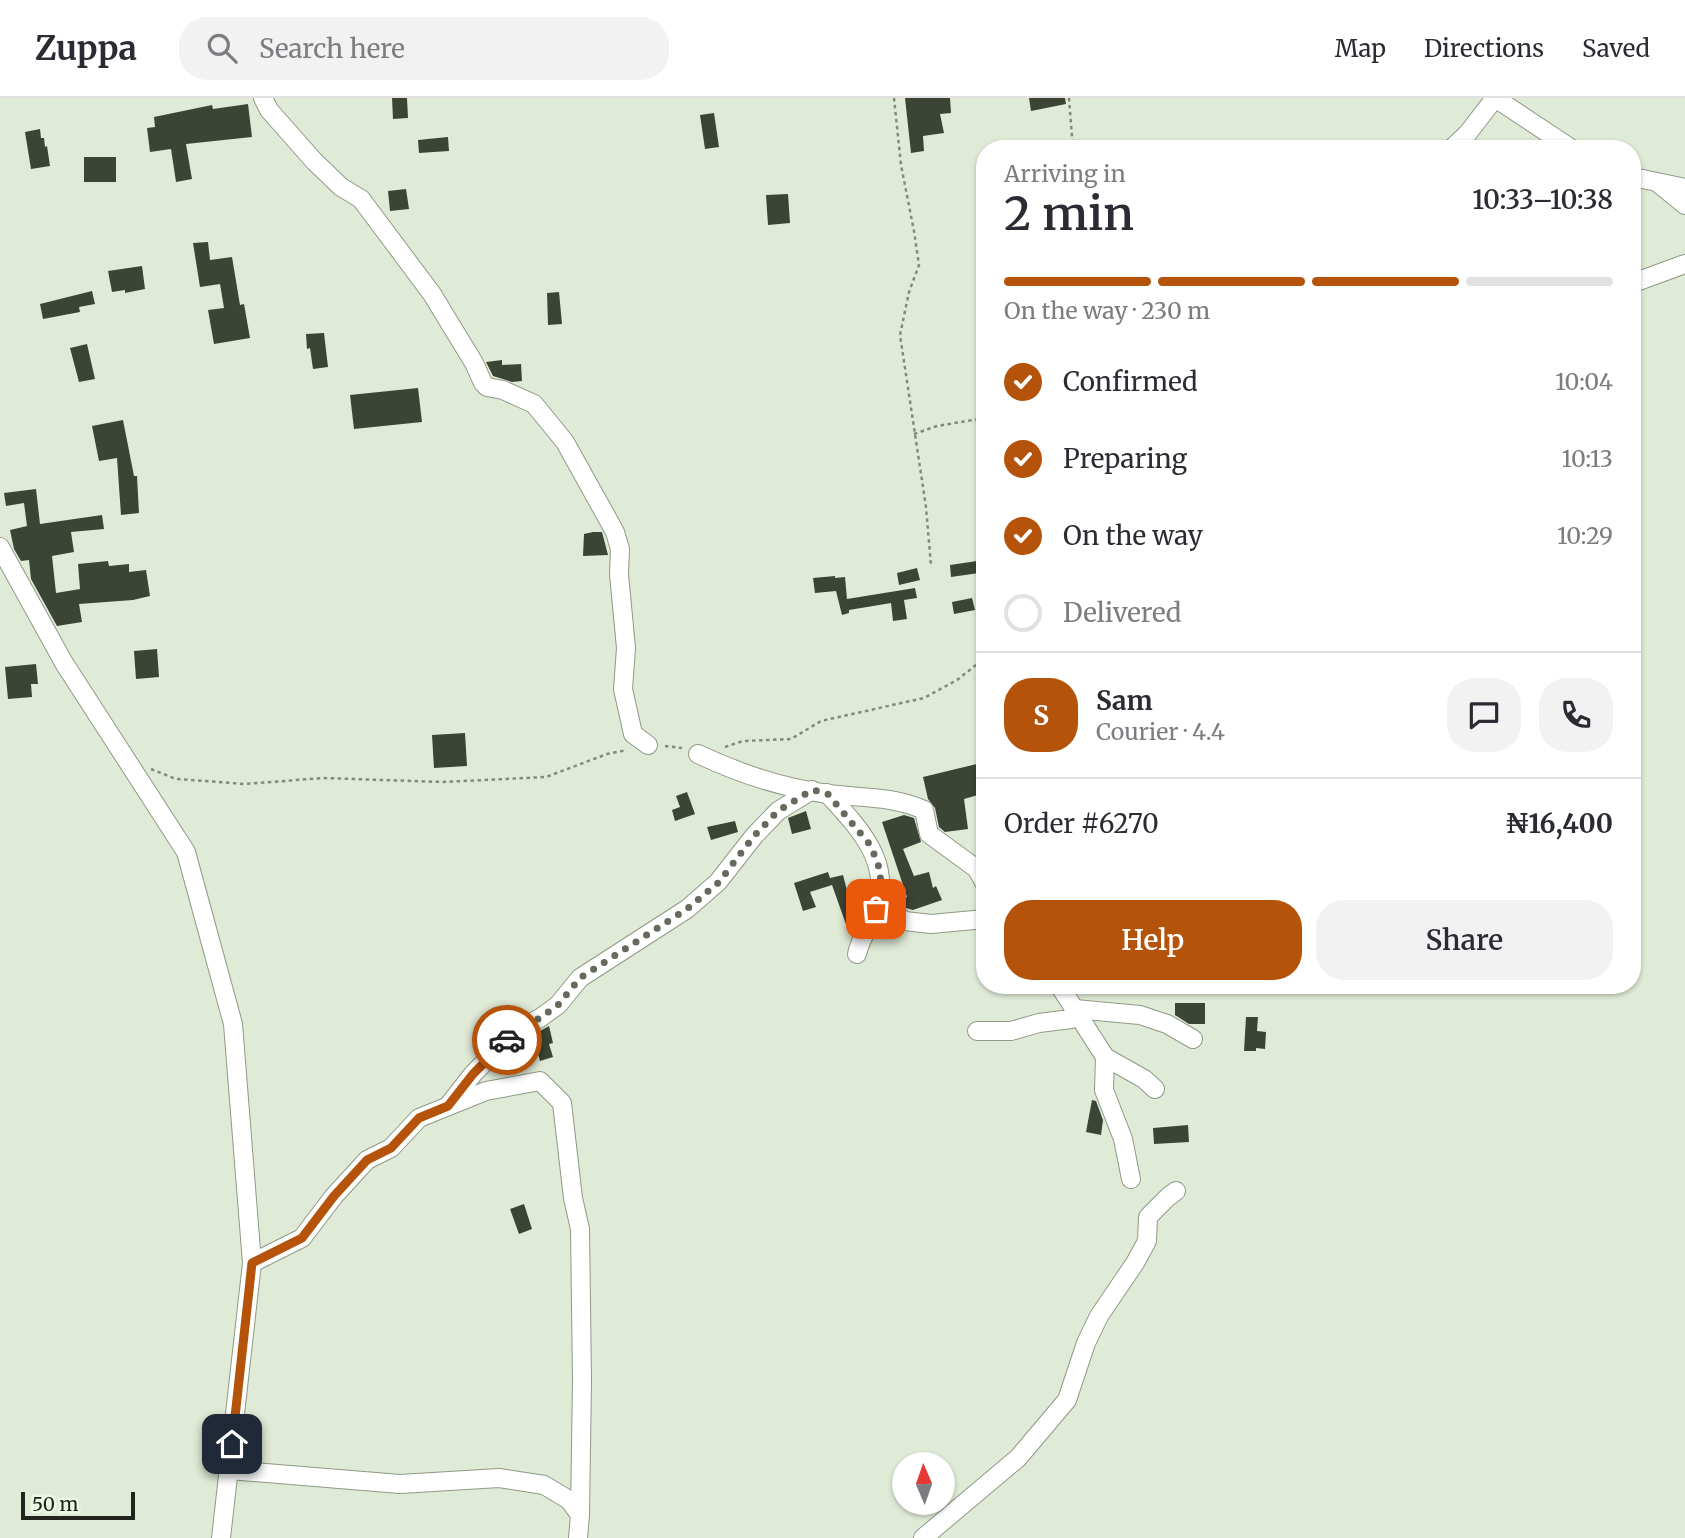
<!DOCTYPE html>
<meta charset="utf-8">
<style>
body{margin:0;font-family:Merriweather,serif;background:#f2f2f3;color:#2b2b33;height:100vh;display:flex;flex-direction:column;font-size:26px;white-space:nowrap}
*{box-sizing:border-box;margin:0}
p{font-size:23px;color:#7c7c81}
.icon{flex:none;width:38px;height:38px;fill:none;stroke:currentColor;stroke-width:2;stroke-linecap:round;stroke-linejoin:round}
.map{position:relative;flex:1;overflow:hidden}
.details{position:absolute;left:976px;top:42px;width:665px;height:854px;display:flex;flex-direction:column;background:#fff;border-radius:28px;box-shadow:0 2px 5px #0004}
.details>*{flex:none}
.needle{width:46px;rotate:358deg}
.buttons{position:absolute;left:892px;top:1354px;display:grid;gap:14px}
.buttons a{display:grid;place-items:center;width:63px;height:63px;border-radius:50%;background:#fff;box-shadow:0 2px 5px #0004;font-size:35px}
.scale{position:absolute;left:21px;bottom:18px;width:114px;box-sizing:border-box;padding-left:7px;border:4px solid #21251d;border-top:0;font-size:19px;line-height:24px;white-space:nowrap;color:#21251d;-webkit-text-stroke:5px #edf9e4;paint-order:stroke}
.pin{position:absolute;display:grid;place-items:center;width:60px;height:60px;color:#fff;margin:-30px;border-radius:14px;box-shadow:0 4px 10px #0006}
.courier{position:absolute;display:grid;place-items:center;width:70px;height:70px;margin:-35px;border:5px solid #b45309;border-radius:50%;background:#fff;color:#222;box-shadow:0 2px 9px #0007}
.headline em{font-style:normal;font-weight:600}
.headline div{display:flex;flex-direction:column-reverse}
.headline{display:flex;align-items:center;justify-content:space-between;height:119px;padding:0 28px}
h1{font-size:46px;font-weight:600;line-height:52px}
.bar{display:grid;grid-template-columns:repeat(4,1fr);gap:10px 7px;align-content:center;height:84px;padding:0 28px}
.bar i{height:9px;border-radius:5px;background:#e1e1e2}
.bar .active{background:#b45309}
.bar p{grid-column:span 4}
.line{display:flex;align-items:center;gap:18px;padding:0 28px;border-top:2px solid #e1e1e2}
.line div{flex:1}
.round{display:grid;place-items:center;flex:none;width:74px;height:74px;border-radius:28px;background:#f2f2f3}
ol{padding:0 28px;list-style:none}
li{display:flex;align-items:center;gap:21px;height:77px}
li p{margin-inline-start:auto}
li .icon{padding:7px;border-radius:50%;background:#b45309;color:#fff;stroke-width:4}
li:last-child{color:#7c7c81}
li i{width:38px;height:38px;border:4px solid #e1e1e2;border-radius:50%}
.button{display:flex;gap:14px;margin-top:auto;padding:14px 28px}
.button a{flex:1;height:80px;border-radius:28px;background:#b45309;color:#fff;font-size:28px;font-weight:600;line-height:80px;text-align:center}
.button a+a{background:#f2f2f3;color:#2b2b33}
header{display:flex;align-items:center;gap:42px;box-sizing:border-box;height:98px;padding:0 35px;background:#fff;border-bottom:2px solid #e1e1e2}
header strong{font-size:33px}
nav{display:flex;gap:38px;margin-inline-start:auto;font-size:24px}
.search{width:490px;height:63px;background:#f2f2f3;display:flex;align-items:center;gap:18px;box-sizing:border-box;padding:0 24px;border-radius:28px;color:#7c7c81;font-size:26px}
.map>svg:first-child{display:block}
.building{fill:#3c4535}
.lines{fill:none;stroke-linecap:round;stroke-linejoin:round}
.street-casing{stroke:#8f9986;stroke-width:20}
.path{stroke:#838a7c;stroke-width:2.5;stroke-dasharray:3.5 3.5;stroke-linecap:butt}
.street{stroke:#fff;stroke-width:18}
.done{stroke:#646a5e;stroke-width:7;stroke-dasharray:0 12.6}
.route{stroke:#b45309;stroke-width:9}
</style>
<header>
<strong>Zuppa</strong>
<div class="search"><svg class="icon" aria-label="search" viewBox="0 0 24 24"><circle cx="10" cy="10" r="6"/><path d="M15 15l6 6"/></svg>Search here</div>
<nav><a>Map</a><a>Directions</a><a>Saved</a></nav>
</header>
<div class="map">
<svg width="1685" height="1440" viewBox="0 0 1685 1440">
<rect width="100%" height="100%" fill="#e0ebd7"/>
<g class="building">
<polygon points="392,0 407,0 408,20 393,21"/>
<polygon points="905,0 950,0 951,15 940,16 944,35 923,38 924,53 911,55"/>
<polygon points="1029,0 1065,0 1066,6 1031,13"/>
<polygon points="248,6 252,39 186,46 192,81 176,84 171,51 150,54 147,30 155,29 154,19 212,7 213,11"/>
<polygon points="714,15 719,49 705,51 700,17"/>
<polygon points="40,31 41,40 44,40 45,49 47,48 50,68 31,71 25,34"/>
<polygon points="448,39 449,53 419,55 418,42"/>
<rect x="84" y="59" width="32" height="25"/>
<polygon points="406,91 409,111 390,113 388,93"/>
<polygon points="788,96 790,125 768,127 766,97"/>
<polygon points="208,144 210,162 232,159 240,207 244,206 250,240 214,246 208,212 224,210 220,186 200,189 193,145"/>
<polygon points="142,168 145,191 125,195 125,192 112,194 108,173"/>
<polygon points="92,193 95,206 79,209 80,214 43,221 40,206"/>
<polygon points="559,194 562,226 548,227 547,195"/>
<polygon points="324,235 328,269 313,271 310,250 307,251 306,236"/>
<polygon points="87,246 95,281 79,284 70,250"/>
<polygon points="502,262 502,267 521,266 522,283 512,284 493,278 486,264"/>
<polygon points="418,290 422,324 354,331 350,297"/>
<polygon points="123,322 134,378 137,378 139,415 121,417 117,360 99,363 92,328"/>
<polygon points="36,391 40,426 102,417 104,431 71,434 74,454 52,458 56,495 80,491 78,466 108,463 109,468 129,466 129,474 146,472 150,498 133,502 79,506 82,524 57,528 31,481 29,462 21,463 14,451 10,432 27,428 24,405 6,408 4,395"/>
<polygon points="593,434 602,434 608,457 583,458 584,436"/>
<polygon points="977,463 979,475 951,479 950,467"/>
<polygon points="917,470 920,482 899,487 897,475"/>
<polygon points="835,478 835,480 845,479 847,501 915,490 917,500 904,502 907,521 893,523 891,505 849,512 849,515 842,517 836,493 815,495 813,480"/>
<polygon points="972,500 975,512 954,516 952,504"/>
<polygon points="157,551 159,579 136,581 134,553"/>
<polygon points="36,566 38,586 31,586 32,599 8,601 5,569"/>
<polygon points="465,635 467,668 434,670 432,637"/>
<polygon points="985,664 985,695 964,701 968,731 945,734 939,729 935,710 928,701 923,679"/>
<polygon points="687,694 695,716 675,723 672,712 680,709 676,698"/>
<polygon points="806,713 811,731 792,736 788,720"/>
<polygon points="904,717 914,720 921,744 903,751 914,778 929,774 933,790 936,788 942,802 913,812 906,810 903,800 907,799 882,724"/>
<polygon points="735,723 738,734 711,742 707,729"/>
<polygon points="828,774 830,780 843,777 856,827 847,829 832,787 810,794 816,809 803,813 794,785"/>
<polygon points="1175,905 1205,905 1205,926 1189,926 1175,917"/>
<polygon points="1246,919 1258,919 1257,933 1266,934 1265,951 1256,950 1256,953 1244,953"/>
<polygon points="549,928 553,945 549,946 553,959 540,963 533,937"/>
<polygon points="1092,1002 1096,1003 1103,1022 1101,1037 1086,1034"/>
<polygon points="1188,1027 1189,1044 1154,1046 1153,1030"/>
<polygon points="524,1106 532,1131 519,1136 510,1111"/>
</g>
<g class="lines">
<g class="street-casing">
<g id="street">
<polyline points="263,0 269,12 314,63 341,89 361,101 432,196 474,265 483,285 487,289 503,292 534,306 565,344 615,434 620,451 619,476 626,550 623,591 633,636 648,647"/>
<polyline points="1495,0 1572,51"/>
<polyline points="1451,51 1468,35 1495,0"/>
<polyline points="1633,79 1685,90"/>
<polyline points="1658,85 1685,107"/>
<polyline points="1633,185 1685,166"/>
<polyline points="0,449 64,565 186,754 233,926 252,1165 221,1440"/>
<path d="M698 656C738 675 784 690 828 696 861 700 892 698 924 712L929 736 977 771 985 786"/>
<path d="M827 695C856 727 893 763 876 810 871 826 861 839 857 856"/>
<polyline points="878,804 905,823 931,826 985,821"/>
<polyline points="1059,887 1105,959 1144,981 1155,991"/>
<polyline points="977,933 1011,933 1039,925 1071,921 1075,911 1140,917 1167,926 1193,941"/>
<polyline points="1105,959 1104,992 1123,1041 1131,1081"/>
<polyline points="448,1008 473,976 514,934 540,920 558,907 580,880 687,811 718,784 754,738 778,713 812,692"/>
<polyline points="252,1165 302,1140 334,1098 367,1062 391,1050 419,1020 486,993 540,983 562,1005 573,1100 580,1131 582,1282 580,1417"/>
<polyline points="229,1372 400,1386 499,1380 544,1387 569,1402 580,1417 578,1440"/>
<polyline points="923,1440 1018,1360 1067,1302 1086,1245 1099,1218 1135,1165 1147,1143 1148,1119 1168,1099 1176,1093"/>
</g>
</g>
<g class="path">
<polyline points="894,0 901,67 914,133 919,167 909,194 900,237 926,409 931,468"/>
<polyline points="1069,0 1072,39 1075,51"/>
<polyline points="914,336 937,328 985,320"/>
<polyline points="665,648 682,650"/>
<polyline points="725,649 743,643 791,641 821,623 924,600 957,582 985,560"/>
<polyline points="151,671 176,681 245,686 323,680 443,684 546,679 607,656 627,652"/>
</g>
<use href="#street" class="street"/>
</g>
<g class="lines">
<polyline class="done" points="507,942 514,934 540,920 558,907 580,880 687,811 719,784 754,738 778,713 812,692 827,695 871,748 880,772 881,791 876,811"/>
<polyline class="route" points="232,1346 252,1165 302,1140 334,1098 367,1062 391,1050 419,1020 448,1008 473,976 507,942"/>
</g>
</svg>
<div class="buttons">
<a><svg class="needle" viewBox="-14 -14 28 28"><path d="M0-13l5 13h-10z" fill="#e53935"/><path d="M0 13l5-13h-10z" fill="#7c7c81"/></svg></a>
</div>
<div class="scale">50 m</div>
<div class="pin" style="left:876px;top:811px;background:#ea580c"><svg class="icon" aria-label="bag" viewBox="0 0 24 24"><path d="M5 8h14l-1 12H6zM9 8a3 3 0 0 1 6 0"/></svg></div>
<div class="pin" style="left:232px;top:1346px;background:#1f2937"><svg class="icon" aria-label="home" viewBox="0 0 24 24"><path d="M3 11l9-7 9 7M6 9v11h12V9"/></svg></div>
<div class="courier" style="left:507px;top:942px"><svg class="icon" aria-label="car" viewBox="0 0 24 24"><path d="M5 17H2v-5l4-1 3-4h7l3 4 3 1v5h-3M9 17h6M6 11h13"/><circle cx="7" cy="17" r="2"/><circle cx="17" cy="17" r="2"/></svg></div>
<section class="details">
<div class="headline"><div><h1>2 min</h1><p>Arriving in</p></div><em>10:33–10:38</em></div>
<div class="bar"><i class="active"></i><i class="active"></i><i class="active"></i><i></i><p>On the way · 230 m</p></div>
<ol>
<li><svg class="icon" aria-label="check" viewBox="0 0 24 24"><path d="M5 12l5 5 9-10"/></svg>Confirmed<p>10:04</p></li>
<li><svg class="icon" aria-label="check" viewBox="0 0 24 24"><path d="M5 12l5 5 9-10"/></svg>Preparing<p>10:13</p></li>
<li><svg class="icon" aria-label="check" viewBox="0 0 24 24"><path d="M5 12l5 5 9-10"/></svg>On the way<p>10:29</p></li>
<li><i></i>Delivered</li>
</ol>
<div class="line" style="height:126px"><b class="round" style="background:#b45309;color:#fff">S</b><div><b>Sam</b><p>Courier · 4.4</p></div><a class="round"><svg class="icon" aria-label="chat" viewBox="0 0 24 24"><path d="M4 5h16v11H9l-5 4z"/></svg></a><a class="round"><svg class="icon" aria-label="phone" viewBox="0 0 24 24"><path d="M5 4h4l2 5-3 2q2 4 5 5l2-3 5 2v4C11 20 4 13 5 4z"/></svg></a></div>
<div class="line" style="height:91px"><div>Order #6270</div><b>₦16,400</b></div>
<div class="button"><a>Help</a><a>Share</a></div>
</section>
</div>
